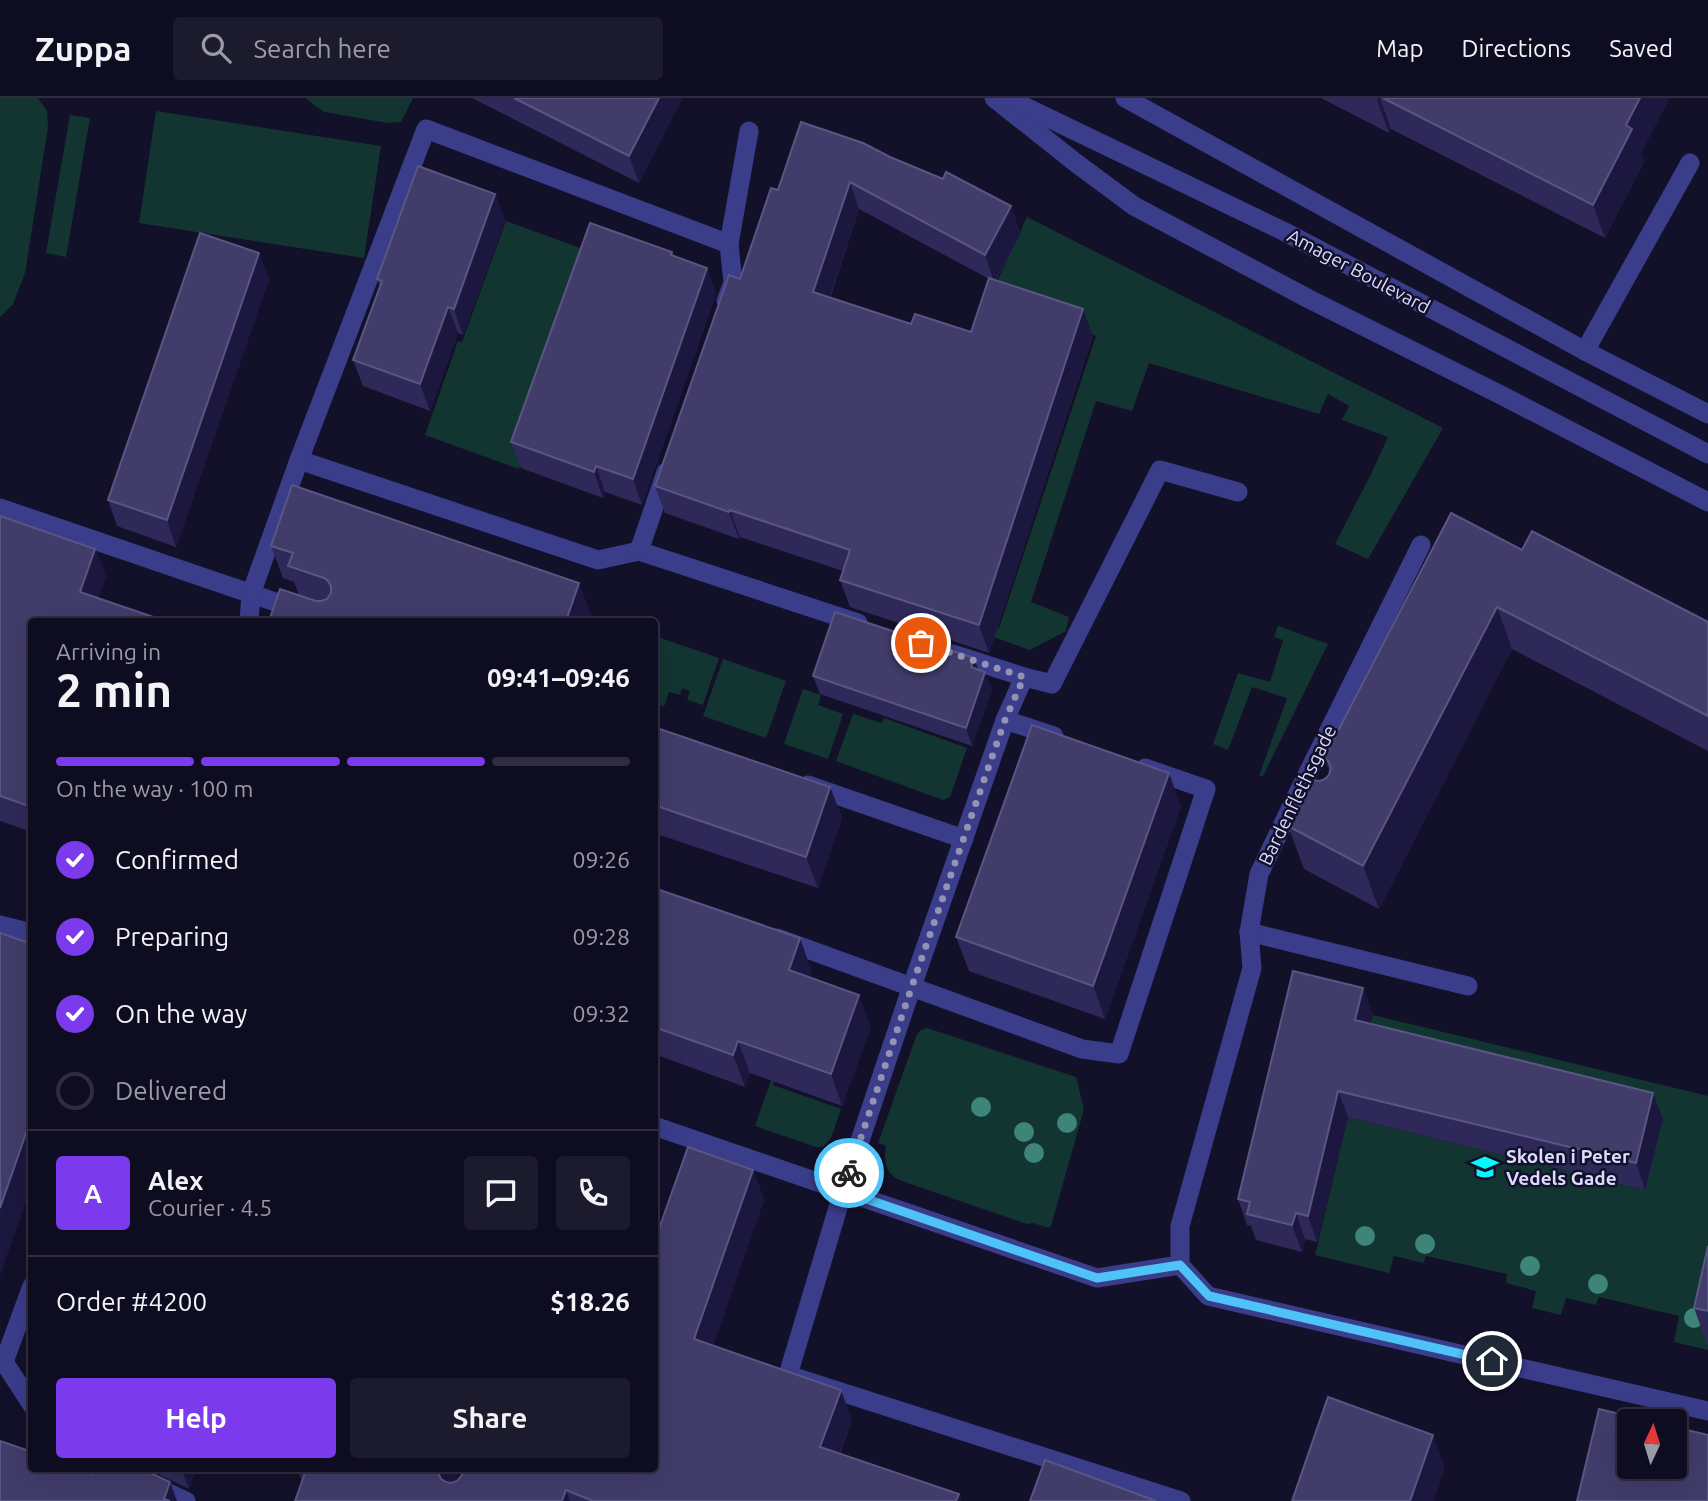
<!DOCTYPE html>
<meta charset="utf-8">
<style>
body{margin:0;font-family:Ubuntu,sans-serif;background:#1c1a2d;color:#f1f3f6;height:100vh;display:flex;flex-direction:column;font-size:26px;white-space:nowrap}
*{box-sizing:border-box;margin:0}
p{font-size:23px;color:#9b9ba5}
.icon{flex:none;width:38px;height:38px;fill:none;stroke:currentColor;stroke-width:2;stroke-linecap:round;stroke-linejoin:round}
.map{position:relative;flex:1;overflow:hidden}
.sheet{position:absolute;left:28px;top:520px;width:630px;height:854px;display:flex;flex-direction:column;background:#0e0c20;border-radius:7px;box-shadow:0 7px 28px #0002,0 0 0 2px #2e2c3e}
.sheet>*{flex:none}
.needle{width:46px;rotate:4deg}
.fabs{position:absolute;left:1617px;top:1311px;display:grid;gap:14px}
.fabs a{display:grid;place-items:center;width:70px;height:70px;border-radius:7px;background:#0e0c20;box-shadow:0 7px 28px #0002,0 0 0 2px #2e2c3e;font-size:35px}
.pin{position:absolute;display:grid;place-items:center;width:60px;height:60px;color:#fff;margin:-30px;border:4px solid #fff;border-radius:50%;box-shadow:0 2px 7px #0007}
.courier{position:absolute;display:grid;place-items:center;width:70px;height:70px;margin:-35px;border:5px solid #4fc3f7;border-radius:50%;background:#fff;color:#222;box-shadow:0 2px 9px #0007}
.overview em{font-style:normal;font-weight:700}
.overview div{display:flex;flex-direction:column-reverse}
.overview{display:flex;align-items:center;justify-content:space-between;height:119px;padding:0 28px}
h1{font-size:46px;font-weight:700;line-height:52px}
.bar{display:grid;grid-template-columns:repeat(4,1fr);gap:10px 7px;align-content:center;height:84px;padding:0 28px}
.bar i{height:9px;border-radius:5px;background:#2e2c3e}
.bar .active{background:#7c3aed}
.bar p{grid-column:span 4}
.line{display:flex;align-items:center;gap:18px;padding:0 28px;border-top:2px solid #2e2c3e}
.line div{flex:1}
.round{display:grid;place-items:center;flex:none;width:74px;height:74px;border-radius:7px;background:#1c1a2d}
ol{padding:0 28px;list-style:none}
li{display:flex;align-items:center;gap:21px;height:77px}
li p{margin-inline-start:auto}
li .icon{padding:7px;border-radius:50%;background:#7c3aed;color:#fff;stroke-width:4}
li:last-child{color:#9b9ba5}
li i{width:38px;height:38px;border:4px solid #2e2c3e;border-radius:50%}
.action{display:flex;gap:14px;margin-top:auto;padding:14px 28px}
.action a{flex:1;height:80px;border-radius:7px;background:#7c3aed;color:#fff;font-size:28px;font-weight:700;line-height:80px;text-align:center}
.action a+a{background:#1c1a2d;color:#f1f3f6}
header{display:flex;align-items:center;gap:42px;box-sizing:border-box;height:98px;padding:0 35px;background:#0e0c20;border-bottom:2px solid #2e2c3e}
header strong{font-size:33px}
nav{display:flex;gap:38px;margin-inline-start:auto;font-size:24px}
.search{width:490px;height:63px;background:#1c1a2d;display:flex;align-items:center;gap:18px;box-sizing:border-box;padding:0 24px;border-radius:7px;color:#9b9ba5;font-size:26px}
.map>svg:first-child{display:block}
.green{fill:#133531}
.lines{fill:none;stroke-linecap:round;stroke-linejoin:round}
.service{stroke:#3a3d8a;stroke-width:19}
.minor{stroke:#3a3d8a;stroke-width:19}
.tertiary{stroke:#3a3d8a;stroke-width:19}
.tree{fill:#3e8479}
.wall{fill:#2f2959;fill-rule:evenodd}
.shaded-wall{fill:#1c173e}
.building{fill:#413c6a;stroke:#5a5582;stroke-width:2}
.done{stroke:#9593b4;stroke-width:7;stroke-dasharray:0 12.6}
.route{stroke:#4fc3f7;stroke-width:9}
.labels{text-anchor:middle;dominant-baseline:central;stroke-width:5;stroke-linejoin:round;paint-order:stroke}
.street-label{font-size:19px;fill:#dbdaff;stroke:#13102a}
.poi-label{font-size:19px;font-weight:bold;fill:#dbdaff;stroke:#13102a;text-anchor:start}
</style>
<header>
<strong>Zuppa</strong>
<div class="search"><svg class="icon" aria-label="search" viewBox="0 0 24 24"><circle cx="10" cy="10" r="6"/><path d="M15 15l6 6"/></svg>Search here</div>
<nav><a>Map</a><a>Directions</a><a>Saved</a></nav>
</header>
<div class="map">
<svg width="1708" height="1403" viewBox="0 0 1708 1403">
<rect width="100%" height="100%" fill="#13102a"/>
<g class="green">
<polygon points="0,0 38,0 47,13 48,29 25,175 13,206 0,219"/>
<polygon points="305,0 413,0 401,24 388,25 324,14"/>
<polygon points="156,13 381,48 364,160 139,125"/>
<polygon points="70,17 90,20 66,159 46,155"/>
<polygon points="1027,119 1443,330 1368,461 1335,446 1371,376 1388,339 1342,322 1349,308 1328,296 1319,316 1149,265 1132,313 1096,303 1031,504 1069,519 1066,533 1030,552 985,536 990,527 999,530 1096,238 1055,223 993,192"/>
<polygon points="506,123 597,156 519,371 425,337 458,243 462,244"/>
<polygon points="1278,528 1328,546 1263,678 1259,678 1287,600 1252,589 1228,652 1213,646 1238,575 1270,584 1283,542 1274,539"/>
<polygon points="655,538 719,560 703,607 687,602 690,593 682,590 680,597 669,594 664,609 655,605"/>
<polygon points="723,561 786,583 766,640 703,618"/>
<polygon points="803,591 821,597 818,607 843,616 828,661 784,646"/>
<polygon points="853,616 882,625 884,620 967,650 950,699 943,702 836,663"/>
<polygon points="1373,917 1708,998 1708,1252 1674,1244 1679,1218 1599,1199 1596,1207 1566,1200 1561,1217 1532,1210 1536,1193 1506,1185 1507,1176 1426,1158 1423,1165 1394,1158 1389,1175 1315,1157 1348,1019 1645,1092 1662,1022 1365,948"/>
<path d="M927 930 1076 979 1084 1011 1051 1128 1049 1130 1033 1125 1027 1126 902 1083C886 1077 883 1064 886 1048L878 1045 917 936 921 932Z"/>
<polygon points="778,962 781,963 773,987 841,1011 831,1040 823,1049 816,1049 755,1028"/>
</g>
<g class="lines">
<g class="service">
<polyline points="726,203 733,185 729,146"/>
<polyline points="1585,253 1690,65"/>
<polyline points="299,362 598,462 639,453 858,525"/>
<polyline points="0,410 331,523"/>
<polyline points="639,453 666,374"/>
<polyline points="249,523 251,496 299,362 426,31 729,146 749,33"/>
<polyline points="953,556 1024,579 1005,622 912,888 843,1093 788,1277 1181,1403"/>
<polyline points="1024,579 1052,586 1160,372 1238,394"/>
<polyline points="1005,622 1054,638"/>
<polyline points="808,687 964,741"/>
<polyline points="0,827 32,835"/>
<polyline points="1249,834 1468,888"/>
<polyline points="777,840 1082,951 1119,956 1206,691 1145,670"/>
<polyline points="654,1028 1097,1180 1180,1167"/>
<polyline points="0,1263 4,1264 32,1307"/>
<polyline points="4,1264 32,1188"/>
<polyline points="115,1370 186,1403"/>
</g>
<polyline class="minor" points="1421,447 1298,695 1259,776 1249,834 1252,870 1180,1128 1180,1167 1208,1198 1708,1313"/>
<g class="tertiary">
<polyline points="994,0 1076,65 1134,108 1309,201 1499,296 1708,404"/>
<polyline points="1007,0 1285,134 1708,356"/>
<polyline points="1125,0 1585,253 1708,316"/>
</g>
</g>
<g class="tree">
<circle cx="981" cy="1009" r="10"/>
<circle cx="1067" cy="1025" r="10"/>
<circle cx="1024" cy="1034" r="10"/>
<circle cx="1034" cy="1055" r="10"/>
<circle cx="1365" cy="1138" r="10"/>
<circle cx="1425" cy="1146" r="10"/>
<circle cx="1530" cy="1168" r="10"/>
<circle cx="1598" cy="1186" r="10"/>
<circle cx="1694" cy="1220" r="10"/>
</g>
<g class="wall">
<polygon points="472,0 682,0 639,85"/>
<polygon points="1321,0 1669,0 1641,55 1644,64 1605,140 1391,31 1389,35"/>
<path d="M890 59 943 81 1021 135 996 182 1093 238 989 555 850 509 840 482 843 473 740 439 739 441 665 415 655 388 778 92ZM859 111 989 181 971 234 911 226 830 200Z"/>
<polygon points="495,96 505,123 463,237 458,235 430,313 363,288 353,262 380,189 377,181"/>
<polygon points="672,154 674,158 707,170 716,196 642,407 605,394 603,400 521,370 511,344"/>
<polygon points="269,181 176,449 117,428 108,402"/>
<polygon points="0,418 95,451 106,479 98,500 32,523 32,734 0,723"/>
<polygon points="271,448 591,516 588,523 269,523 299,497 294,484 283,480"/>
<polygon points="1522,452 1708,524 1708,653 1512,551 1379,811 1304,771 1288,728 1320,683 1325,681 1329,677 1330,674 1324,660"/>
<polygon points="979,572 992,592 972,648 820,596 813,578"/>
<polygon points="654,629 830,689 842,720 818,790 654,735"/>
<polygon points="1181,708 1105,921 969,873 956,839"/>
<polygon points="654,790 800,840 811,872 809,879 871,929 842,1008 750,975 745,989 654,956"/>
<polygon points="1373,917 1371,926 1663,1021 1645,1092 1348,1019 1317,1144 1305,1141 1302,1154 1256,1142 1251,1128 1247,1127 1238,1101"/>
<polygon points="753,1072 764,1102 713,1247 852,1322 840,1356 959,1396 961,1403 295,1403 302,1384 298,1372 456,1383 654,1370"/>
<polygon points="1708,1148 1708,1248 1694,1210"/>
<polygon points="145,1370 196,1370 189,1391"/>
</g>
<g class="shaded-wall">
<polygon points="659,0 682,0 639,85 629,58"/>
<polygon points="1378,0 1380,0 1391,31 1389,35 1377,2"/>
<polygon points="1640,0 1669,0 1641,55 1644,64 1605,140 1593,107 1626,27"/>
<polygon points="850,84 859,111 822,221 813,194"/>
<polygon points="495,96 505,123 463,237 454,211"/>
<polygon points="1011,108 1021,135 994,184 985,157"/>
<polygon points="259,155 269,181 176,449 167,422"/>
<polygon points="707,170 716,196 642,407 633,381"/>
<polygon points="448,209 458,235 430,313 420,286"/>
<polygon points="1083,211 1093,238 989,555 979,527"/>
<polygon points="596,368 605,394 603,400 594,374"/>
<polygon points="730,412 740,439 739,441 729,414"/>
<polygon points="95,451 106,479 91,523 80,494"/>
<polygon points="579,485 591,516 588,523 566,523"/>
<polygon points="1497,509 1512,551 1379,811 1363,768"/>
<polygon points="974,560 981,578 971,569"/>
<polygon points="985,574 992,592 972,648 966,630"/>
<polygon points="1169,675 1181,708 1105,921 1093,888"/>
<polygon points="830,689 842,720 818,790 806,759"/>
<polygon points="800,840 811,872 800,903 789,872"/>
<polygon points="1363,890 1373,917 1365,948 1355,922"/>
<polygon points="859,897 871,929 842,1008 831,976"/>
<polygon points="738,943 750,975 745,989 733,957"/>
<polygon points="1338,993 1348,1019 1317,1144 1308,1118"/>
<polygon points="1653,995 1663,1021 1645,1092 1636,1065"/>
<polygon points="32,1018 32,1087 0,1178 0,1110"/>
<polygon points="753,1072 764,1102 705,1271 694,1241"/>
<polygon points="1296,1115 1305,1141 1302,1154 1292,1127"/>
<polygon points="841,1292 852,1322 831,1379 820,1349"/>
<polygon points="1433,1337 1445,1370 1434,1403 1410,1403"/>
<polygon points="181,1370 196,1370 189,1391"/>
<polygon points="439,1370 460,1370 449,1403 438,1374"/>
<polygon points="170,1384 177,1403 165,1403 164,1401"/>
<polygon points="566,1392 570,1403 562,1403"/>
<polygon points="959,1396 961,1403 956,1403"/>
</g>
<g class="building">
<polygon points="514,0 659,0 629,58"/>
<polygon points="1383,0 1640,0 1626,27 1632,31 1593,107"/>
<polygon points="801,24 863,45 890,59 943,81 946,74 1011,108 985,157 850,84 813,194 911,226 915,216 971,234 989,180 1083,211 979,527 840,482 850,452 730,412 729,414 655,388 729,177 740,181 771,90 778,92"/>
<polygon points="418,68 495,96 454,211 448,209 420,286 353,262 382,183 377,181"/>
<polygon points="590,125 672,154 671,157 707,170 633,381 596,368 594,374 511,344"/>
<polygon points="200,135 259,155 167,422 108,402"/>
<polygon points="292,387 579,485 566,523 269,523 280,491 316,503 321,503 327,501 331,495 331,488 328,483 324,480 288,468 293,455 271,448"/>
<polygon points="1451,415 1522,452 1532,433 1708,524 1708,618 1497,509 1363,768 1288,728 1313,682 1320,683 1325,681 1329,677 1331,669 1328,663 1324,660"/>
<polygon points="0,418 95,451 80,494 165,523 32,523 32,709 0,698"/>
<polygon points="835,514 974,560 971,569 985,574 966,630 813,578"/>
<polygon points="1032,627 1169,675 1093,888 956,839"/>
<polygon points="654,629 830,689 806,759 654,707"/>
<polygon points="654,790 800,840 789,872 859,897 831,976 738,943 733,957 654,929"/>
<polygon points="0,835 32,846 32,1018 0,1110"/>
<polygon points="1293,873 1363,890 1355,922 1653,995 1636,1065 1338,993 1308,1118 1296,1115 1292,1127 1247,1116 1250,1104 1238,1101"/>
<polygon points="688,1049 753,1072 694,1241 841,1292 820,1349 959,1396 956,1403 593,1403 566,1392 562,1403 295,1403 305,1375 298,1372 298,1370 439,1370 438,1374 441,1381 446,1384 451,1385 457,1383 462,1377 464,1370 654,1370 654,1145"/>
<polygon points="1708,1148 1708,1213 1694,1210"/>
<polygon points="1328,1299 1433,1337 1410,1403 1292,1403"/>
<polygon points="1599,1311 1648,1323 1629,1323 1629,1368 1675,1368 1675,1329 1708,1337 1708,1403 1577,1403"/>
<polygon points="0,1343 32,1354 32,1370 77,1370 93,1376 94,1370 140,1370 170,1384 164,1401 170,1403 0,1403"/>
<polygon points="1045,1362 1156,1403 1030,1403"/>
</g>
<g class="lines">
<polyline class="done" points="849,1075 912,888 1005,622 1024,579 921,545"/>
<polyline class="route" points="849,1075 843,1093 1097,1180 1180,1167 1209,1198 1492,1263"/>
</g>
<defs>
<g id="school-bare" transform="scale(2.1)"><path d="M0-5L7-2L0 1L-7-2ZM-4 1L0 2.5L4 1V4Q0 6-4 4Z" fill="#06f8ff" stroke="#13102a" stroke-width="2.5" paint-order="stroke"/></g>
</defs>
<g fill-rule="evenodd">
<use href="#school-bare" x="1485" y="1069"/>
</g>
<g class="labels">
<g class="street-label">
<text transform="translate(1359 173) rotate(28)">Amager Boulevard</text>
<text transform="translate(1297 697) rotate(-64)">Bardenflethsgade</text>
</g>
<g class="poi-label">
<text x="1506" y="1058">Skolen i Peter<tspan x="1506" dy="22">Vedels Gade</tspan></text>
</g>
</g>
</svg>
<div class="fabs">
<a><svg class="needle" viewBox="-14 -14 28 28"><path d="M0-13l5 13h-10z" fill="#e53935"/><path d="M0 13l5-13h-10z" fill="#9b9ba5"/></svg></a>
</div>
<div class="pin" style="left:921px;top:545px;background:#ea580c"><svg class="icon" aria-label="bag" viewBox="0 0 24 24"><path d="M5 8h14l-1 12H6zM9 8a3 3 0 0 1 6 0"/></svg></div>
<div class="pin" style="left:1492px;top:1263px;background:#1f2937"><svg class="icon" aria-label="home" viewBox="0 0 24 24"><path d="M3 11l9-7 9 7M6 9v11h12V9"/></svg></div>
<div class="courier" style="left:849px;top:1075px"><svg class="icon" aria-label="bike" viewBox="0 0 24 24"><circle cx="6" cy="16" r="4"/><circle cx="18" cy="16" r="4"/><path d="M6 16l4-8h5l3 8M10 8l3 8H6M13 5h3"/></svg></div>
<section class="sheet">
<div class="overview"><div><h1>2 min</h1><p>Arriving in</p></div><em>09:41–09:46</em></div>
<div class="bar"><i class="active"></i><i class="active"></i><i class="active"></i><i></i><p>On the way · 100 m</p></div>
<ol>
<li><svg class="icon" aria-label="check" viewBox="0 0 24 24"><path d="M5 12l5 5 9-10"/></svg>Confirmed<p>09:26</p></li>
<li><svg class="icon" aria-label="check" viewBox="0 0 24 24"><path d="M5 12l5 5 9-10"/></svg>Preparing<p>09:28</p></li>
<li><svg class="icon" aria-label="check" viewBox="0 0 24 24"><path d="M5 12l5 5 9-10"/></svg>On the way<p>09:32</p></li>
<li><i></i>Delivered</li>
</ol>
<div class="line" style="height:126px"><b class="round" style="background:#7c3aed;color:#fff">A</b><div><b>Alex</b><p>Courier · 4.5</p></div><a class="round"><svg class="icon" aria-label="chat" viewBox="0 0 24 24"><path d="M4 5h16v11H9l-5 4z"/></svg></a><a class="round"><svg class="icon" aria-label="phone" viewBox="0 0 24 24"><path d="M5 4h4l2 5-3 2q2 4 5 5l2-3 5 2v4C11 20 4 13 5 4z"/></svg></a></div>
<div class="line" style="height:91px"><div>Order #4200</div><b>$18.26</b></div>
<div class="action"><a>Help</a><a>Share</a></div>
</section>
</div>
